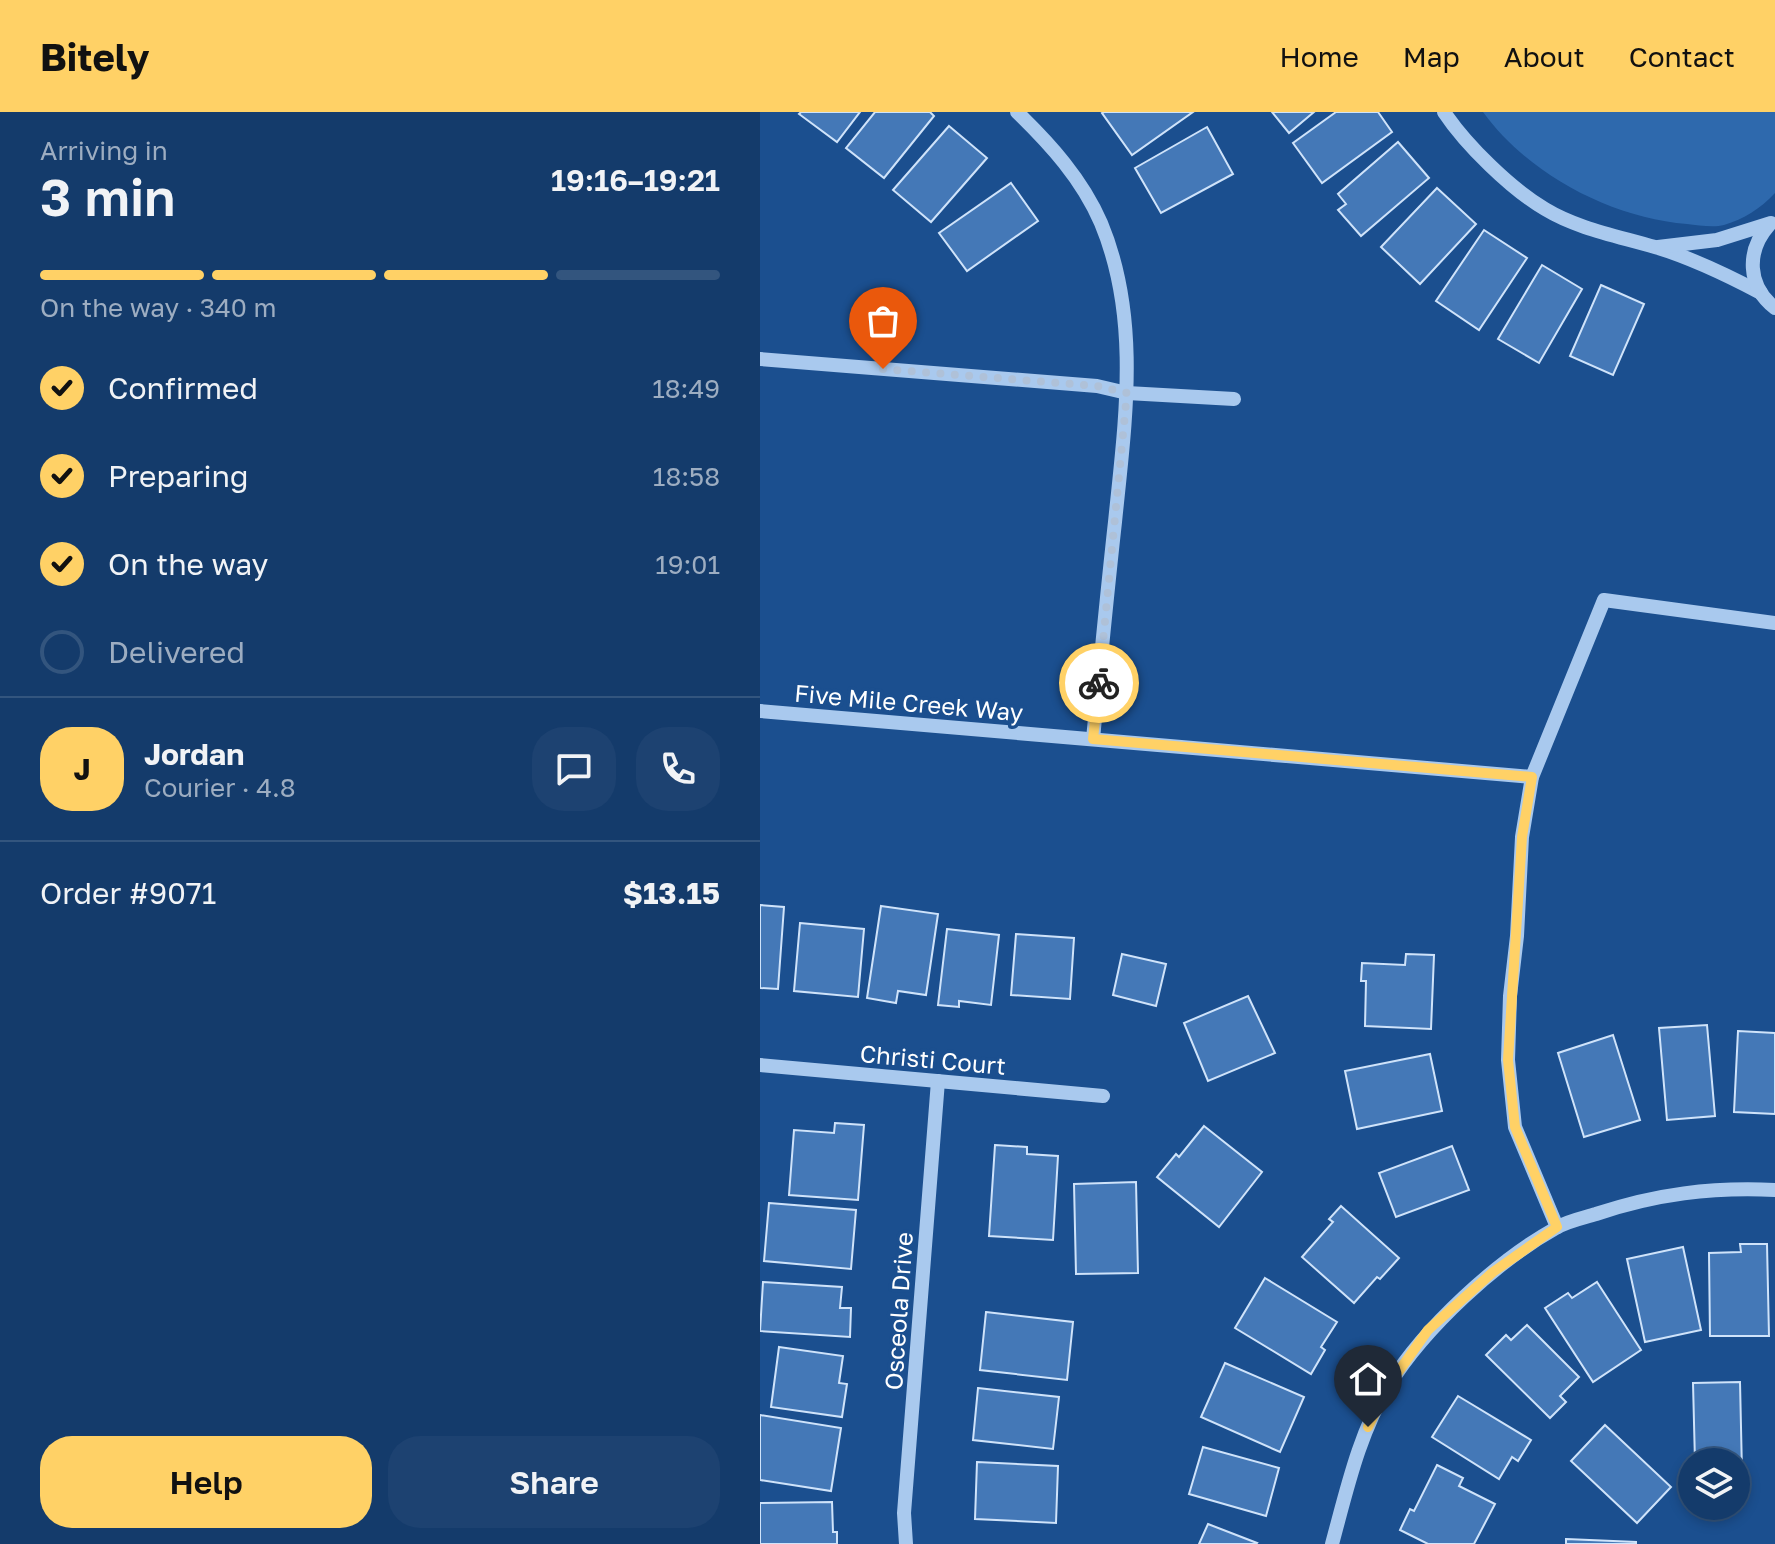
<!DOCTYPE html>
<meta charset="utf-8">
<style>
body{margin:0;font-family:"Golos Text",sans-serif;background:#1d4271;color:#f1f3f6;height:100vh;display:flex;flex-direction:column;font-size:30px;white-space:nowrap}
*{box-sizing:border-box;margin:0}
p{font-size:26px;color:#9dadc1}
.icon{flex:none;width:44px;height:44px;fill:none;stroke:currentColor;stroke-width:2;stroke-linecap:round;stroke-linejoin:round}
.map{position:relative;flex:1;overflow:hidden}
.details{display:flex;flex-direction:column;background:#143b6b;width:760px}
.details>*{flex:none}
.controls{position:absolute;left:918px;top:1336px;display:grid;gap:16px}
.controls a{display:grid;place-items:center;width:72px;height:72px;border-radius:50%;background:#143b6b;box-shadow:0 4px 12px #0003,0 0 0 2px #33557e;font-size:40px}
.pin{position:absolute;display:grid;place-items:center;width:68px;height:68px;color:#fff;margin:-82px -34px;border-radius:50% 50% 50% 0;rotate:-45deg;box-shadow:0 0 8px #0007}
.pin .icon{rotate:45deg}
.courier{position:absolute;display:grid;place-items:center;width:80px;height:80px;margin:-40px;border:6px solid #ffd166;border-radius:50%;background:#fff;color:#222;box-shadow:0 2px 10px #0007}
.summary em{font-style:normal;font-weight:600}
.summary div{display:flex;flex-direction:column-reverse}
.summary{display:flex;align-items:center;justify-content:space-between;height:136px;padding:0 40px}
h1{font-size:52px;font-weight:600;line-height:60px}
.bar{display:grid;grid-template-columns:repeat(4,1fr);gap:12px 8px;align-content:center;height:96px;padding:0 40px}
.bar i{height:10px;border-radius:6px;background:#33557e}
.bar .selected{background:#ffd166}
.bar p{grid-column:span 4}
.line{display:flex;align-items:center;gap:20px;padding:0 40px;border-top:2px solid #33557e}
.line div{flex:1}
.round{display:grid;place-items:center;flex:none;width:84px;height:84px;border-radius:32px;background:#1d4271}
ol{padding:0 40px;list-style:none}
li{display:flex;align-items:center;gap:24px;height:88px}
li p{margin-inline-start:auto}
li .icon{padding:8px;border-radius:50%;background:#ffd166;color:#111;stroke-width:4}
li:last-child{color:#9dadc1}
li i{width:44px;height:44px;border:4px solid #33557e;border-radius:50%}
.cta{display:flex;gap:16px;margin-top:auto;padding:16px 40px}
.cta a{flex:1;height:92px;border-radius:32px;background:#ffd166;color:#111;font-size:32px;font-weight:600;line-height:92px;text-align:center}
.cta a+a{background:#1d4271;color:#f1f3f6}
header{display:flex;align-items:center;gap:48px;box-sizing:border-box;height:112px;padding:0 40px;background:#ffd166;color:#111}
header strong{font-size:38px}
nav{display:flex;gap:44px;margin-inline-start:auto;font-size:28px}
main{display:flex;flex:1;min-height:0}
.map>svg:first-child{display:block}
.green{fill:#2e69ad}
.building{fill:#4478b7;stroke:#cfe3fa;stroke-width:2}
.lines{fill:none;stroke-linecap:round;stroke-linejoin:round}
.minor{stroke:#a9c9ee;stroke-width:14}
.done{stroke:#afc1d8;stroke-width:8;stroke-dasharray:0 14.4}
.route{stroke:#ffd166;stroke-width:10}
.labels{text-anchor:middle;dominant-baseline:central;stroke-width:7;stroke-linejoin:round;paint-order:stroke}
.street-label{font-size:24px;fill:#fff;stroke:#1b4f8f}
</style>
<header>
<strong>Bitely</strong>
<nav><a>Home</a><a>Map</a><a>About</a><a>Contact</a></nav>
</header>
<main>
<section class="details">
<div class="summary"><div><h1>3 min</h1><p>Arriving in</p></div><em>19:16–19:21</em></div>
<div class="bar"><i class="selected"></i><i class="selected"></i><i class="selected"></i><i></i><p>On the way · 340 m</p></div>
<ol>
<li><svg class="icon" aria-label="check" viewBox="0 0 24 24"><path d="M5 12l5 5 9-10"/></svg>Confirmed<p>18:49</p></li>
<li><svg class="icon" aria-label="check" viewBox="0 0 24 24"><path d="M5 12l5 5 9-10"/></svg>Preparing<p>18:58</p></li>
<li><svg class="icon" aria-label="check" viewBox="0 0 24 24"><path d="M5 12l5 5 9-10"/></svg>On the way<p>19:01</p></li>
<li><i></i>Delivered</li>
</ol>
<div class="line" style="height:144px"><b class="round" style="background:#ffd166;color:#111">J</b><div><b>Jordan</b><p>Courier · 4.8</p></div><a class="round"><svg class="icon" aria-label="chat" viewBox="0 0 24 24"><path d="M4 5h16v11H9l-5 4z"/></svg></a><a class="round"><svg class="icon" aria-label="phone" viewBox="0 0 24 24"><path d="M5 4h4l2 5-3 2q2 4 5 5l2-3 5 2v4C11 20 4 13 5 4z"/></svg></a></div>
<div class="line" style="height:104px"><div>Order #9071</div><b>$13.15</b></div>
<div class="cta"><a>Help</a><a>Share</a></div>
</section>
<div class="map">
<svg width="1015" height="1432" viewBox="0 0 1015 1432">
<rect width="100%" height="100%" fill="#1b4f8f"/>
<path class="green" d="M723 0H1015V81C1000 97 984 107 964 113 953 116 938 113 927 112 851 106 768 62 723 0Z"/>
<g class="building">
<polygon points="41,0 100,0 77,30 39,2"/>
<polygon points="115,0 170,0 174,4 124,66 86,36"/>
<polygon points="344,0 433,0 372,43 342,1"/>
<polygon points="512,0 554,0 529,21"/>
<polygon points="576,0 618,0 632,20 562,71 533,31"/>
<polygon points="189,14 227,46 171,110 133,78"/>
<polygon points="447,15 473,62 401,101 375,56"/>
<polygon points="638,30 669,66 601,124 578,98 586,92 578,82"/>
<polygon points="251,71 278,109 207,159 179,121"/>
<polygon points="677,76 716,112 660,172 621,135"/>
<polygon points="724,118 767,146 719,218 676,189"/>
<polygon points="782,153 822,177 779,251 738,227"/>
<polygon points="841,173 884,192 853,263 810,244"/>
<polygon points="0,793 24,795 18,877 0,876"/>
<polygon points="121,794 178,802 166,883 138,879 136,891 107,886"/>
<polygon points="40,811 104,817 98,885 34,879"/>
<polygon points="187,817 239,823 231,893 199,889 199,895 178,893"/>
<polygon points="256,822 314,826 310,887 251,883"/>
<polygon points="362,842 406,852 396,894 353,883"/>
<polygon points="646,842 674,843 671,917 605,914 606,869 601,869 602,851 645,853"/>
<polygon points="488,884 515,941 448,969 424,911"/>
<polygon points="947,913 955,1004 907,1008 899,916"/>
<polygon points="978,919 1015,921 1015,1002 974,1000"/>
<polygon points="853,923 880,1008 824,1025 798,941"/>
<polygon points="670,942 682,999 597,1017 585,959"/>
<polygon points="75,1011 104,1013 98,1088 29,1083 34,1018 74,1021"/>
<polygon points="444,1014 502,1060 459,1115 397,1065 416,1042 419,1045"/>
<polygon points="235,1033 267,1035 267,1042 298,1044 293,1128 229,1124"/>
<polygon points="692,1034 709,1078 636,1105 619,1061"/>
<polygon points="376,1070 378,1161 316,1162 314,1072"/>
<polygon points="9,1091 96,1098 91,1157 4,1149"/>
<polygon points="581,1094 639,1146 620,1167 617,1165 594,1191 542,1145 573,1110 569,1107"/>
<polygon points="980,1132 1007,1132 1009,1224 950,1224 949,1141 981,1140"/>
<polygon points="923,1135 941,1218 885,1230 867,1147"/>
<polygon points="505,1166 577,1210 561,1235 565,1238 551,1262 475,1216"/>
<polygon points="3,1170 82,1175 80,1196 91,1196 90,1225 0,1219"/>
<polygon points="837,1170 881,1238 833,1270 785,1196 808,1181 812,1186"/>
<polygon points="226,1200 313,1210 307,1268 220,1258"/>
<polygon points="767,1213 819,1265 800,1284 806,1290 790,1306 726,1243 746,1223 751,1228"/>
<polygon points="19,1235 83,1244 79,1271 87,1272 82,1305 11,1295"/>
<polygon points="465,1251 544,1285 520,1340 441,1305"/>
<polygon points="980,1270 982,1360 976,1360 976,1350 935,1350 933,1271"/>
<polygon points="218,1276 299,1285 293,1337 213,1328"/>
<polygon points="698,1284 771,1328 758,1349 752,1345 739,1367 672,1325"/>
<polygon points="0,1303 81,1316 71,1379 0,1368"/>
<polygon points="845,1313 911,1375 877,1411 811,1349"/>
<polygon points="443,1335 519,1356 506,1404 429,1382"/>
<polygon points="217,1350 298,1354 296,1411 215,1407"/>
<polygon points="677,1353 703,1366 699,1374 735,1392 714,1432 668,1432 640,1418 650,1397 654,1399"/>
<polygon points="72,1390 73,1420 77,1420 77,1432 0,1432 0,1391"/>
<polygon points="448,1412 497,1431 496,1432 439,1432"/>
<polygon points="806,1427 876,1430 876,1432 806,1432"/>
</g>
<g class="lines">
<g class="minor">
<path d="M257 0C290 32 322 67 341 111 381 207 365 310 355 410 347 482 340 555 333 627"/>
<path d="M684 0C706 33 751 77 785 97 818 117 858 124 895 135 932 146 967 163 1001 181"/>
<path d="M1009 113C986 139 987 174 1015 196"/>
<polyline points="898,135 957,128 1011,111"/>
<polyline points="0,247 337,274 367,281 474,287"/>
<polyline points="0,599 772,665"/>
<polyline points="0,953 343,984"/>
<polyline points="797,1115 755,1015 748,948 750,884 757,824 762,725 772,665 844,488 1015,511"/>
<polyline points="146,1432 144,1401 178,969"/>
<path d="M572 1432C587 1377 599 1321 629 1273 665 1215 737 1149 796 1116 807 1109 823 1106 836 1102 896 1082 951 1075 1015 1078"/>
</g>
</g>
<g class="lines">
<polyline class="done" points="123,257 337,274 367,281 339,571"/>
<polyline class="route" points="339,571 333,627 772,665 762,725 748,948 755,1015 797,1115 733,1160 668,1218 629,1273 608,1315"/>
</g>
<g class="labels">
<g class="street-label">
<text transform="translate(149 590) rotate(5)">Five Mile Creek Way</text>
<text transform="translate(173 947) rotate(5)">Christi Court</text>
<text transform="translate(138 1199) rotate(-86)">Osceola Drive</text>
</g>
</g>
</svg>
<div class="controls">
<a><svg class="icon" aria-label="layers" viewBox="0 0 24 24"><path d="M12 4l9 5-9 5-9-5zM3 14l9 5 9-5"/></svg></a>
</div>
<div class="pin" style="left:123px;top:257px;background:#ea580c"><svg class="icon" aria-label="bag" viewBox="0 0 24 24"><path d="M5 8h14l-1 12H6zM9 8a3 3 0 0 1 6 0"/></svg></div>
<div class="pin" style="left:608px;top:1315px;background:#1f2937"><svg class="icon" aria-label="home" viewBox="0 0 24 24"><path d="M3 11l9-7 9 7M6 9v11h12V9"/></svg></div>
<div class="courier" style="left:339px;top:571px"><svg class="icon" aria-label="bike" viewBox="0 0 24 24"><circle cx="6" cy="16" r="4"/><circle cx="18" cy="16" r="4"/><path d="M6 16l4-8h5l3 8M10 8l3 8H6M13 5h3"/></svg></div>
</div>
</main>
